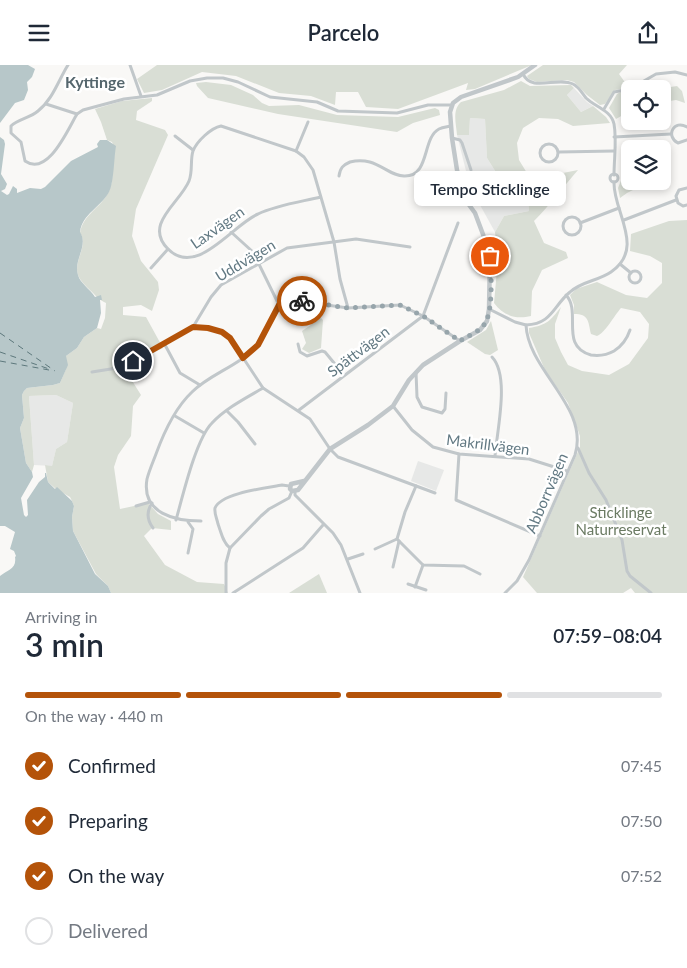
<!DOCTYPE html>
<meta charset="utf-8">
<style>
body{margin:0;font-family:Lato,sans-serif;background:#f6f6f7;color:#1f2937;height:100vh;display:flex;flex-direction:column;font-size:19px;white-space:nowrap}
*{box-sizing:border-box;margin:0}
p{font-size:16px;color:#747a83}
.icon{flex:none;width:28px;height:28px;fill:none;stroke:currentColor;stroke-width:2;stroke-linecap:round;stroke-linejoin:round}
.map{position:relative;height:528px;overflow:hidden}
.panel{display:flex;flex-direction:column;background:#fff;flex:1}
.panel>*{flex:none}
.controls{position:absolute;left:621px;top:15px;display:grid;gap:10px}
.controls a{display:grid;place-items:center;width:50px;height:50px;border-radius:8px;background:#fff;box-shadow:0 2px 8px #0003;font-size:25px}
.pin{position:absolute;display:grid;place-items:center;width:42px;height:42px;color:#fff;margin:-21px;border:2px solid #fff;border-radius:50%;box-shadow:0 1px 5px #0007}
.courier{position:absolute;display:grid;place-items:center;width:50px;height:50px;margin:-25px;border:4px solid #b45309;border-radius:50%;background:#fff;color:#222;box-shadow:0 1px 6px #0007}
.bubble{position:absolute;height:35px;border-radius:8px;background:#fff;box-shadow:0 2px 8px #0003;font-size:16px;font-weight:600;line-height:35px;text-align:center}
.head em{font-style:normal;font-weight:600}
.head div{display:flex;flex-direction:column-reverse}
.head{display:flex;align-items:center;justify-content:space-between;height:85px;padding:0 25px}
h1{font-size:32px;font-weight:600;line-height:38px}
.bar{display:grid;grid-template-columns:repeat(4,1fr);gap:8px 5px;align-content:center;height:60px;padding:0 25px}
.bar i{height:6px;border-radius:4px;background:#e0e1e3}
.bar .current{background:#b45309}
.bar p{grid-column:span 4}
ol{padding:0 25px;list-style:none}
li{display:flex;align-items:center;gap:15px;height:55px}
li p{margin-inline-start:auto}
li .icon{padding:5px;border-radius:50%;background:#b45309;color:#fff;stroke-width:4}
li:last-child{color:#747a83}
li i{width:28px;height:28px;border:2px solid #e0e1e3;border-radius:50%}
header{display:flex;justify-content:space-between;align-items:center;height:65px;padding:0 25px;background:#fff;font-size:22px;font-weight:600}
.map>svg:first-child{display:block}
.built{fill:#e7e8e7}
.green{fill:#d9ded5}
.water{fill:#b7c7c9}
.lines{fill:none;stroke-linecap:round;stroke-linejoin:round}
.ferry{stroke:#5d787c;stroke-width:1;stroke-dasharray:6 5;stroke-linecap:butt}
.minor{stroke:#c1c7ca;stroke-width:3}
.tertiary{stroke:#c1c7ca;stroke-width:4.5}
.done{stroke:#97a5ab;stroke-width:5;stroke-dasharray:0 9}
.route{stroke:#b45309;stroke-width:6}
.labels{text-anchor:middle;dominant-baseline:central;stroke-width:5;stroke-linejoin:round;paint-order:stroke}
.street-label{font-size:15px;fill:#627983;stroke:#fff}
.park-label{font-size:15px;fill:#6a7a62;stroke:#fff}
.neighbourhood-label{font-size:16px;font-weight:bold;fill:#55666d;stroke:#fff}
</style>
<header><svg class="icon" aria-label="menu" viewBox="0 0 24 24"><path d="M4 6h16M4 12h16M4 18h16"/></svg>Parcelo<svg class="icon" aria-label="share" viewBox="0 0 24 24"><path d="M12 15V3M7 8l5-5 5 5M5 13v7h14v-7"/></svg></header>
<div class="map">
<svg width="687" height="528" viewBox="0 0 687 528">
<rect width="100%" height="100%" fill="#f9f8f6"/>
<g class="built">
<polygon points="574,23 587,37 593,41 581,47 567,30"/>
<polygon points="470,53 485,54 487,93 497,109 528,133 529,146 504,151 495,167 470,122 457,70 469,70"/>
<polygon points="56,330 73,338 67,377 56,384 52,401 34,400 29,331"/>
<polygon points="418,396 444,405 436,426 411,416"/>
</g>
<g class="green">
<polygon points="157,0 532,0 475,24 466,25 468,18 398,44 366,42 358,27 336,27 335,40 311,31 279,28 236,11 202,7 162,25 144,28 137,14"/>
<polygon points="543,0 627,0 619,9 629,23 615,25 605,39 600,40 587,30 574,17 567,15 537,17 529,14 527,11"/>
<path d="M521 16 530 21 571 20 574 23 567 30 581 47 593 41 606 52 610 58 573 61 558 54 539 53 523 63 517 78 519 95 527 108 548 111 578 105C563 122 550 140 534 156L544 178 566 187 568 193 542 205 532 226 531 251C515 255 503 250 494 238L498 194 495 167 504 151 529 146 528 133 497 109 487 93 485 54 470 53 469 70H457C456 58 452 45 461 37L504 25Z"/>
<polygon points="206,17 231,20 253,30 262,38 269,41 299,40 337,50 398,52 435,43 439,45 440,50 413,58 397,67 278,49 208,33 197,21 196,18"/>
<polygon points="677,21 682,26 685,38 676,35 663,37 662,24 658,24"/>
<polygon points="622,26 630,27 630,46 616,54 609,43 617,29"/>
<path d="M152 33V36L137 46 136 55 165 65 168 70 136 144 132 171 141 196 158 217 159 225 152 246 141 240 123 242V250L146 252 163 283 124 303 141 330 133 341 131 371 118 390 114 402 120 444 148 438 158 449 171 456V465L152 463 144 471 165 500 197 517 224 519 228 528H111L108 521 96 509 73 466 72 452 74 441 72 436 70 432 56 424 48 417 45 400 52 401 56 384 67 377 73 338 56 330 29 331 34 400 32 407 26 398 20 363 24 353 22 330 24 326 27 323 53 320 60 318 66 304V291L77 283 84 272 97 263 101 264 105 253 106 238C99 235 96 231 91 226 86 221 81 217 78 210 73 196 89 181 80 168 83 148 105 141 110 123 113 116 112 107 113 100 114 90 116 86 112 77L107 75 101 57 95 44 122 36Z"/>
<polygon points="622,113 630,113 630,116 651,116 627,128 620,133 618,123"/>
<path d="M687 155V528H635L631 523 623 528H537L523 512 580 382V371L568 338 545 305 529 268V263C547 260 550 256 561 242L555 259V273L561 287 568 300 582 306 609 310 629 299 648 273 649 259 640 247 621 243C614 251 605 268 597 271L591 269C588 256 589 249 574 249V240L570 230 576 224 597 217 626 230 647 233 662 218V198L650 191 630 186 631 169 669 156Z"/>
<polygon points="321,253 323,255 321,283 309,288 302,284 306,278 302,266"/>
<polygon points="491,256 498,285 490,290 485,289 467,277 486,265"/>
<polygon points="319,509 327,528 289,528"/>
</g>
<g class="water">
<polygon points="0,0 28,0 35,4 32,12 27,17 28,25 24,35 15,38 0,58"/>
<path d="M0 72 4 75 5 79 1 109 7 119 5 124 1 126 7 130 9 129 13 121 17 124V128L30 123 41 124 45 122 71 96 98 82 97 79 100 75H107L116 81C114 92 114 118 109 127 101 142 82 149 80 167 89 181 73 195 78 210 80 218 90 224 95 232L101 230 102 235H100L101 248 97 263 84 272 77 283 66 291 68 300 60 318 53 320 27 323 24 326 22 330 24 353 20 363 26 398 32 407 33 412 21 433 24 450 26 452 28 450 27 435 39 417 45 412V408H46L48 417 55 424 57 422 72 436 74 441 72 452 73 466 95 509 108 521 111 528H0V511C7 505 17 504 15 492L16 491 14 486 10 484 15 467 5 461H0Z"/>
</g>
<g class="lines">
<g class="ferry">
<polyline points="0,268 55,306"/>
<polyline points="0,287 52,305"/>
<polyline points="0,296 49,305"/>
</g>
<g class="minor">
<path d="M68 0C58 16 53 34 38 46 30 53 18 54 11 61V68L21 77 25 96C48 112 68 64 77 49L83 45 124 34 157 30 190 16 207 13H223L238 17 270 32 317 37 338 46 397 48 428 40H452"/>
<polyline points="130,0 141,31"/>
<path d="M523 9C532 28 557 11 573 19 579 22 582 28 586 33 595 42 611 45 614 59 617 75 614 93 614 110"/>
<polyline points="46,39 77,49"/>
<polyline points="604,44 614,27 630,24 656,9 675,7 687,10"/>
<path d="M687 62C674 54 665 71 678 78L687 75"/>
<polyline points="175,71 193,85"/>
<polyline points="614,72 671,69"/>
<polyline points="452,73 460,75 462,78 471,105"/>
<circle cx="549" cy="88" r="9"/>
<polyline points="296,86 308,57"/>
<polyline points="559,87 614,86"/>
<circle cx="614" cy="113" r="4"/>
<path d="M339 111C340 103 343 100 350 97 376 90 388 112 405 111 430 111 422 73 439 64 443 62 447 62 451 61"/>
<polyline points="687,123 679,125 676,131 678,138 683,141 687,140"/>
<path d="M321 132C300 137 277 140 258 149 232 160 197 213 168 184 143 159 180 138 189 116 193 106 190 95 193 86 197 76 211 63 221 61L296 86 304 92 313 105 334 177 340 214 348 243"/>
<circle cx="572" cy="161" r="9"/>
<polyline points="624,155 676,135"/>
<polyline points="580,158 619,143"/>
<polyline points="231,167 253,187 279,240"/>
<polyline points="620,199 631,208"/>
<polyline points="151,203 168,184"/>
<circle cx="635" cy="212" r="6"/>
<path d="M566 230C582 247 559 281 591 290 598 291 607 290 614 286 622 281 627 274 630 265"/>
<path d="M489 244 515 257 526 260C528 306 590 342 575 390L529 495 517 516 505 528"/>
<path d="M526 260C552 259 553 241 570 227 582 216 598 216 611 207 646 183 613 147 614 117"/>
<polyline points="193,262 217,265 230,273 263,323 310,354 330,384 338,392 435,428"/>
<polyline points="164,278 180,308 200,320"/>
<polyline points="298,279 300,287 307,291 322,286 325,287 344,310"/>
<path d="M492 292C510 311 497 365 495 391"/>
<polyline points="92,307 123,302 193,262 211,232 221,220 287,183 356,174 410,182"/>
<polyline points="416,307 417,332 422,342 442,348 445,344 446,328"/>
<polyline points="393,341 412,365 433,382 459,389 529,394 567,406"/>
<polyline points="299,345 423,251 458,158"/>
<polyline points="227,346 238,357 255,379"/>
<polyline points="175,351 204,368"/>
<polyline points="578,383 589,408 606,435 622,475 627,506 630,511 651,528"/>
<polyline points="459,389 456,435 540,471"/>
<polyline points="416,421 405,447 397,474 423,500 464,501 480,509"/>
<polyline points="295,426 295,430 333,468 341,480 360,528"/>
<path d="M152 438C146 447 147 455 153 463"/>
<polyline points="136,441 150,437"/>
<path d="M176 455C183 430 196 374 212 358 226 343 246 333 263 323"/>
<path d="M201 456C176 456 141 449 147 414 149 406 153 397 156 389 164 367 175 343 192 327 211 308 240 301 257 280 264 272 273 251 279 240L298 236 348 243 400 240 423 251 460 276"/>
<polyline points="188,457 193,464 188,488"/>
<path d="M230 483C223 478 221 467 218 459 217 454 214 448 215 443 221 428 266 423 282 420L289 421"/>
<polyline points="375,484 397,474"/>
<polyline points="348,494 363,489"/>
<polyline points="393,502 399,476"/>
<polyline points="408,519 426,525"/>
<polyline points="415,522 423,500"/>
<polyline points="226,528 226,498 230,483 261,451 269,444 289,433 292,426"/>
<polyline points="233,528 303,483 323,460"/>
</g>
<polyline class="tertiary" points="304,416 291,419 290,424 292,426 298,425 330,384 368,360 393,341 409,315 423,300 460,276 480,265 487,256 489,244 490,191 487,180 475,148 464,133 457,105 452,73 450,47 453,38 461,32 518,12 535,0"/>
</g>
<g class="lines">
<path class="done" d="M302 236 348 243 400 240 423 251 460 276C467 271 477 268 483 261 494 250 491 207 490 191"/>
<polyline class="route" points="133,296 193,262 208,263 222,267 230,273 243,293 258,280 279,240 298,236 302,236"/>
</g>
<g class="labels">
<g class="street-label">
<text transform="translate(217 162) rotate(-35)">Laxvägen</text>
<text transform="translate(245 195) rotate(-31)">Uddvägen</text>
<text transform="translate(358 286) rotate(-37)">Spättvägen</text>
<text transform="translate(488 379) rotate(7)">Makrillvägen</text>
<text transform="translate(546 428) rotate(-67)">Abborrvägen</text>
</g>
<g class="park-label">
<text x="621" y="447">Sticklinge<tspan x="621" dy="17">Naturreservat</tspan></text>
</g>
<g class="neighbourhood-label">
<text x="95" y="16">Kyttinge</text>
</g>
</g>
</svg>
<div class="controls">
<a><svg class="icon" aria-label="locate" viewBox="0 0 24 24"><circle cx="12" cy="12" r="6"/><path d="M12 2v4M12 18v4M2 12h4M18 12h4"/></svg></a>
<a><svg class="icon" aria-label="layers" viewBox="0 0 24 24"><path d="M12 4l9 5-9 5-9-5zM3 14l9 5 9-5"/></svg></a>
</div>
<div class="pin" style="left:490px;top:191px;background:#ea580c"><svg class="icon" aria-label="bag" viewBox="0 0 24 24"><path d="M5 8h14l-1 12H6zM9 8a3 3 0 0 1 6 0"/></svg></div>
<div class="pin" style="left:133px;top:296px;background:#1f2937"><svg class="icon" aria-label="home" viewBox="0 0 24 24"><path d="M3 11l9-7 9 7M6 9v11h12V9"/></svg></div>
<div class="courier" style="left:302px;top:236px"><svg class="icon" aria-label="bike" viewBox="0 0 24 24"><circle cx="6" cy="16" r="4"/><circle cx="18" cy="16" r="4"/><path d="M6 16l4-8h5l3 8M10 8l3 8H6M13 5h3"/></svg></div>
<div class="bubble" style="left:414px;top:106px;width:152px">Tempo Sticklinge</div>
</div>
<section class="panel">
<div class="head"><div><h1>3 min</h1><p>Arriving in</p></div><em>07:59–08:04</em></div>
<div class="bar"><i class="current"></i><i class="current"></i><i class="current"></i><i></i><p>On the way · 440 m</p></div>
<ol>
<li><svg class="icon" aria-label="check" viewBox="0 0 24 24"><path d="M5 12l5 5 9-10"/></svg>Confirmed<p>07:45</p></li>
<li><svg class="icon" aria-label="check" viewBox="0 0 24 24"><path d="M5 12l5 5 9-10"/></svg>Preparing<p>07:50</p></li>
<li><svg class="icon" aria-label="check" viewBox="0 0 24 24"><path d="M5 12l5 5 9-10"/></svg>On the way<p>07:52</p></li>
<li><i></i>Delivered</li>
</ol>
</section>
